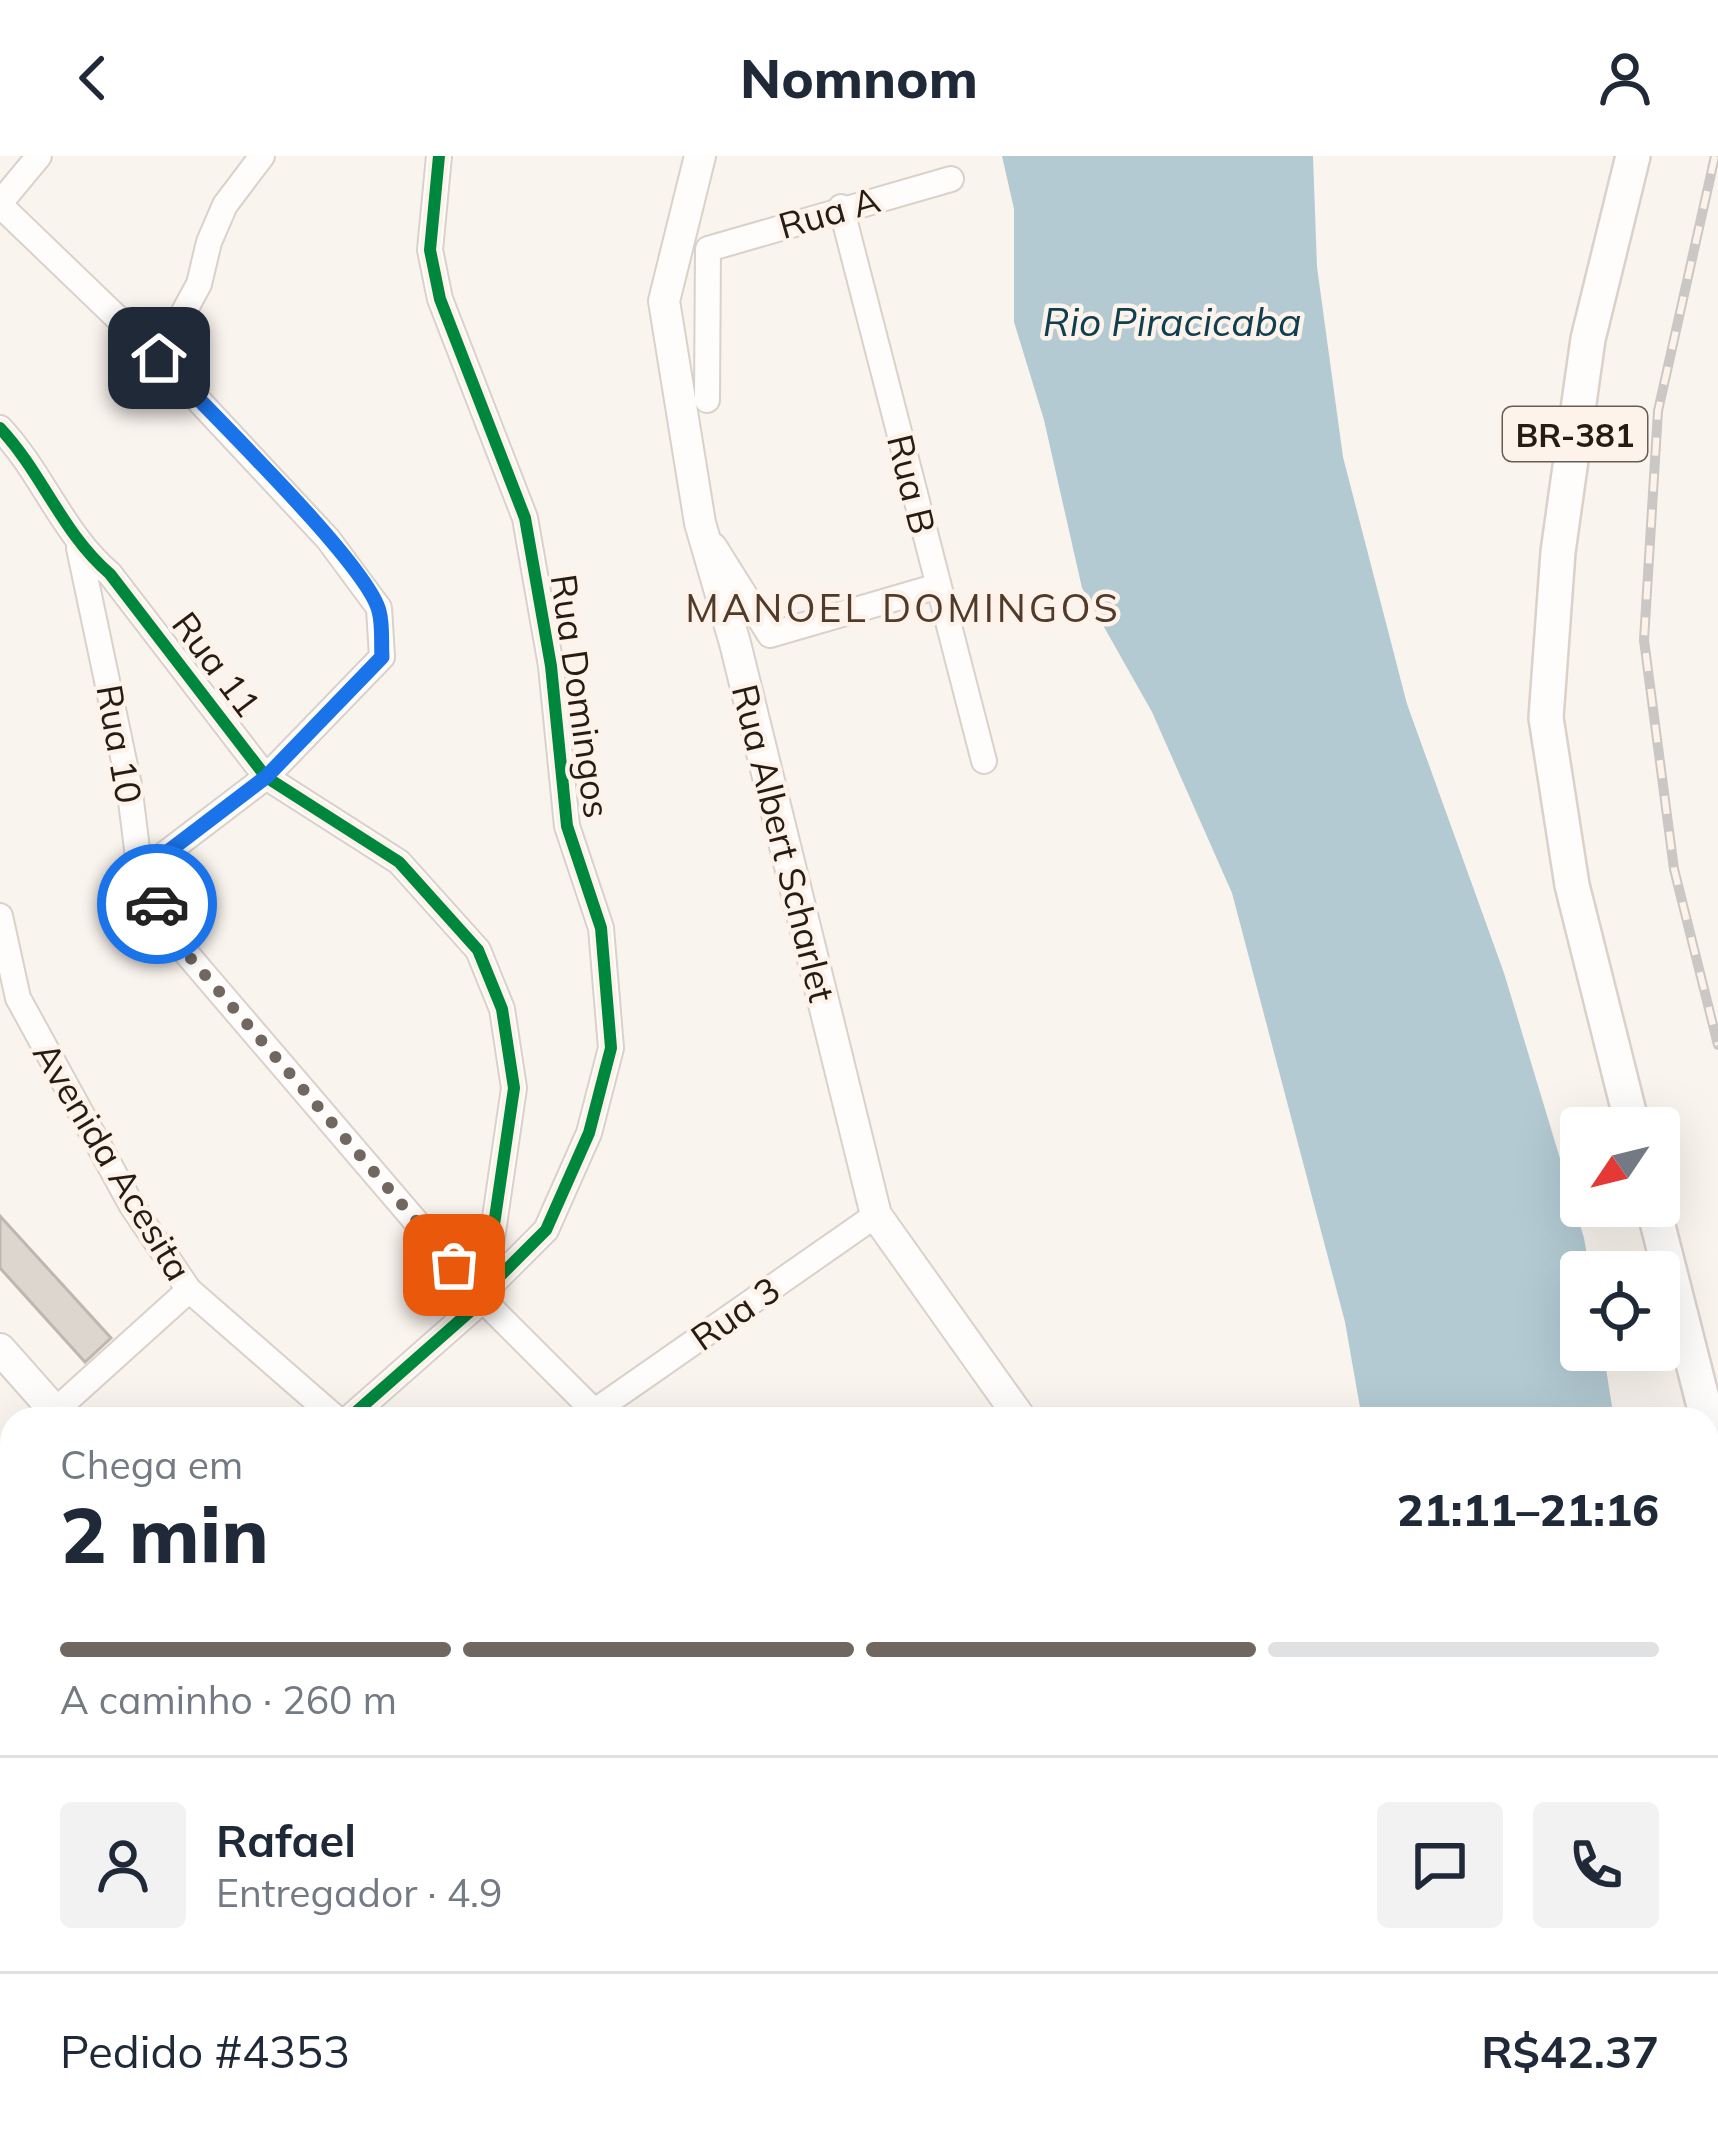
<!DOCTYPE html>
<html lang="pt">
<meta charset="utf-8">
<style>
body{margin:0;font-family:Mulish,sans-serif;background:#f2f2f3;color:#1f2937;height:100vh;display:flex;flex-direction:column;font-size:45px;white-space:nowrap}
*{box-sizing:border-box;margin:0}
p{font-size:39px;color:#747a83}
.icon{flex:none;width:66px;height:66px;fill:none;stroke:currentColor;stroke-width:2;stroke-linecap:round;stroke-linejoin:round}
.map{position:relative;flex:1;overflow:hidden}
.drawer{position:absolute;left:0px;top:1251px;width:1719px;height:747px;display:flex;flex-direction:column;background:#fff;border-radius:36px 36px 0 0;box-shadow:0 12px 48px #0002}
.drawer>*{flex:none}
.needle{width:78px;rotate:235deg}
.controls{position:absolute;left:1560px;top:951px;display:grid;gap:24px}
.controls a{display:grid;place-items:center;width:120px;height:120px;border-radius:12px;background:#fff;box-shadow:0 12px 48px #0002;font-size:60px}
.pin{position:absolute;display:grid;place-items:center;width:102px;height:102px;color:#fff;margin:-51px;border-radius:24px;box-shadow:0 6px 18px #0006}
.courier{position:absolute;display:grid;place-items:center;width:120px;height:120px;margin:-60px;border:9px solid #1a73e8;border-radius:50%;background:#fff;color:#222;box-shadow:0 3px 15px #0007}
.overview em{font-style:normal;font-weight:800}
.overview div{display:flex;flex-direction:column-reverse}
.overview{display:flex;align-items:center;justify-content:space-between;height:204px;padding:0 60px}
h1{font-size:78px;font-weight:800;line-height:90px}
.bar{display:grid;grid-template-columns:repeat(4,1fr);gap:18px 12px;align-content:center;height:144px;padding:0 60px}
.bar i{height:15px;border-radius:9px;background:#e0e1e3}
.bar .current{background:#706860}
.bar p{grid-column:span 4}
.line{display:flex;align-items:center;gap:30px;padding:0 60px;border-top:3px solid #e0e1e3}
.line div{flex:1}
.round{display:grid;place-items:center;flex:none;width:126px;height:126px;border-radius:12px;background:#f2f2f3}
header{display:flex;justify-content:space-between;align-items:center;height:156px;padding:0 60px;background:#fff;font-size:54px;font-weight:800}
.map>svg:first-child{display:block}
.commercial{fill:#f2edf7}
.water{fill:#b3cad3}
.building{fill:#ddd6cf;stroke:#beb7b0;stroke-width:3}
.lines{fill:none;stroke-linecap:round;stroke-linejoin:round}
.minor-casing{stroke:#d9d1ca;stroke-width:28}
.major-casing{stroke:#d9d1ca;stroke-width:34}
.highway-casing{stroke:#d9d1ca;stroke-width:38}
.minor{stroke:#fefdfc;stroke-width:24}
.major{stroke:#fefdfc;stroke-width:30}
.highway{stroke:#fefdfc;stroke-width:33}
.rail-casing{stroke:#cac7c5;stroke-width:10}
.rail{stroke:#fef3ea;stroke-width:6;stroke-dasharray:18;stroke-linecap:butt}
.cycleway-casing{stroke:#fef3ea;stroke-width:20}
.cycleway{stroke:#00873e;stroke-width:12}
.done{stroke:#706860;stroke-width:12;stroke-dasharray:0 21.6}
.route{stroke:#1a73e8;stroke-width:15}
.labels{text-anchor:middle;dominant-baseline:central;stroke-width:9;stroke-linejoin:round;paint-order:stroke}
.shield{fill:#fef3ea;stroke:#675c54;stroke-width:3}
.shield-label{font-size:33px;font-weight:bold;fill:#261c14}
.street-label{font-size:36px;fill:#261c14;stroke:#fef3ea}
.water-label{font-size:39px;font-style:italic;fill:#0e4052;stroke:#fef3ea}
.neighbourhood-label{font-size:39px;letter-spacing:3px;fill:#503a29;stroke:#fef3ea}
</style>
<header><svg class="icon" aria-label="back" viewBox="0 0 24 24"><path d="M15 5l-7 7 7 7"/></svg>Nomnom<svg class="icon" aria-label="person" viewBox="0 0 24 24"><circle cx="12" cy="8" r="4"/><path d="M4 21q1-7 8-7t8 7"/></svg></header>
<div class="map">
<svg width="1718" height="1997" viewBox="0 0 1718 1997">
<rect width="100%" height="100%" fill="#faf4ee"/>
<polygon class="commercial" points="414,1986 630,1986 638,1997 420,1997"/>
<g class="water">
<polygon points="1002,0 1313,0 1317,111 1343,301 1407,548 1504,817 1584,1082 1590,1116 1581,1116 1581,1194 1603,1194 1614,1263 1362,1263 1345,1166 1232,737 1152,556 1082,432 1044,264 1014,166 1014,53"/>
<polygon points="1707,1599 1718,1647 1718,1997 1551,1997 1547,1986 1707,1986"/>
</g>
<polygon class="building" points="0,1060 111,1182 85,1206 0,1112"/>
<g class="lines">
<g class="minor-casing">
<g id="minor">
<polyline points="439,0 430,94 440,143 525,362 551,510 567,670 601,772 611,892 589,977 546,1074 484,1136"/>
<polyline points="0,47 39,0"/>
<polyline points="0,49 159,202 328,383 379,452 382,501 266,621 140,717"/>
<polyline points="841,51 984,605"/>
<polyline points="159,202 199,128 209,86 225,49 262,0"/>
<polyline points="707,244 708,93 951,23"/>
<path d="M0 272C43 318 62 377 110 418L266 621 399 706 478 794 502 853 514 932 483 1144 348 1263"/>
<polyline points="714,390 770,479 938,430"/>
<polyline points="79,392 129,629 140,717 175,784 483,1144 602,1263"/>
<polyline points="0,760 18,842 132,1050 189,1134 337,1263"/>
<polyline points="595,1255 876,1059"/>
<polyline points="46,1263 189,1134"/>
<polyline points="0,1304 12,1294"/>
<polyline points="649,1986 657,1997"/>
<polyline points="989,1986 999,1997"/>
<polyline points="1240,1986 1250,1997"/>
</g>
</g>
<g class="major-casing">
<g id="major">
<polyline points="700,0 664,145 700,367 735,487 876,1059 1021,1263"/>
<polyline points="0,1193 62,1263"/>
<polyline points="698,1986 708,1997"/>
<polyline points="1430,1986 1434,1997"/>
</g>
</g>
<g class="highway-casing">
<g id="highway">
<polyline points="1633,0 1588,183 1558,396 1546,562 1572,729 1633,972"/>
<polyline points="1653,1050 1718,1305"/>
</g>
</g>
<use href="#minor" class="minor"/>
<use href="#major" class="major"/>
<use href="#highway" class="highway"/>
<g class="rail-casing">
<polyline id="rail" points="1715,0 1658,255 1644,484 1674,713 1718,889"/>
</g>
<use href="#rail" class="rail"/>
<g class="cycleway-casing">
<g id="cycleway">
<polyline points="439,0 430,94 440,143 525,362 551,510 567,670 601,772 611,892 589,977 546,1074 484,1136"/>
<path d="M0 272C43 318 62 377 110 418L266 621 399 706 478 794 502 853 514 932 483 1144 348 1263"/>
</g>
</g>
<use href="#cycleway" class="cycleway"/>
</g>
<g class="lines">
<polyline class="done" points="157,748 175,784 454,1109"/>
<path class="route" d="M157 748 140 717 266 621 382 501C381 487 383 469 379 455 367 407 201 248 159 202"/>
</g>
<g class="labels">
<rect class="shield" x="1503" y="251" width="144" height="54" rx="9"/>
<g class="shield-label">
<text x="1575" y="278">BR-381</text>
</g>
<g class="street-label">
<text transform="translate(829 56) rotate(-16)">Rua A</text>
<text transform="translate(912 328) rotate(76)">Rua B</text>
<text transform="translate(217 508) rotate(53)">Rua 11</text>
<text transform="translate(581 540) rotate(82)">Rua Domingos</text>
<text transform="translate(120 588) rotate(80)">Rua 10</text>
<text transform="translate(784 687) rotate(76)">Rua Albert Scharlet</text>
<text transform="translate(113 1005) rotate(59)">Avenida Acesita</text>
<text transform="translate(735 1157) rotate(-35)">Rua 3</text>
</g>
<g class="water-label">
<text x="1172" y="165">Rio Piracicaba</text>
</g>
<g class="neighbourhood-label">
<text x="903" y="451">MANOEL DOMINGOS</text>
</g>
</g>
</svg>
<div class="controls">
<a><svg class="needle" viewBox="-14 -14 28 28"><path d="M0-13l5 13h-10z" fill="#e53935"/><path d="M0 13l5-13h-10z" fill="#747a83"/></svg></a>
<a><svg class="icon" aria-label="locate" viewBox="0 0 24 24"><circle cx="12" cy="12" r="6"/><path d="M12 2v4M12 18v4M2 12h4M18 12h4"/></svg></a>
</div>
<div class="pin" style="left:454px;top:1109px;background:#ea580c"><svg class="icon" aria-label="bag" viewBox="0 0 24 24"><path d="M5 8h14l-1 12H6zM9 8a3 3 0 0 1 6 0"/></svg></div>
<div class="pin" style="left:159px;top:202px;background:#1f2937"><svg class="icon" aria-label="home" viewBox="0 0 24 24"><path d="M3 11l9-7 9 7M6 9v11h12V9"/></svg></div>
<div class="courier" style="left:157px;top:748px"><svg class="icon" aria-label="car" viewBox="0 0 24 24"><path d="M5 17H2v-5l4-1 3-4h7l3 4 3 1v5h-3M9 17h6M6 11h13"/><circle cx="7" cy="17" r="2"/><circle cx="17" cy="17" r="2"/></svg></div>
<section class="drawer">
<div class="overview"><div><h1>2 min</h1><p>Chega em</p></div><em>21:11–21:16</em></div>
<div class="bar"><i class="current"></i><i class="current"></i><i class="current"></i><i></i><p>A caminho · 260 m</p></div>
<div class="line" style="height:216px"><a class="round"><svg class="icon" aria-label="person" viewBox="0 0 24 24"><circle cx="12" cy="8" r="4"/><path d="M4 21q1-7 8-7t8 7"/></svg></a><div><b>Rafael</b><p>Entregador · 4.9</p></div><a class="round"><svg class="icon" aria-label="chat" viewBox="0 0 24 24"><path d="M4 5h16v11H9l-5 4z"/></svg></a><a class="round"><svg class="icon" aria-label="phone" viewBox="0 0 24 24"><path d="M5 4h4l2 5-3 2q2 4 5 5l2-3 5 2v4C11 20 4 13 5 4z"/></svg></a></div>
<div class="line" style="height:156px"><div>Pedido #4353</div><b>R$42.37</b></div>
</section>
</div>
